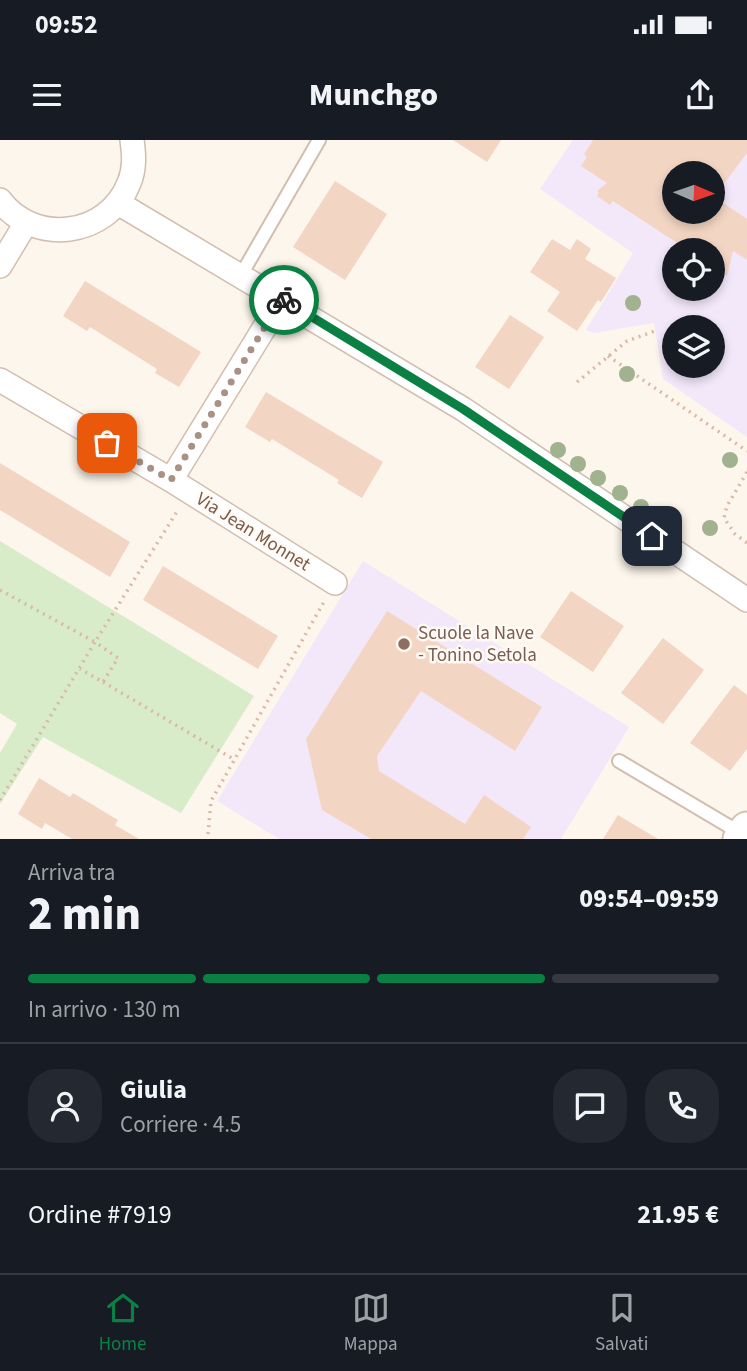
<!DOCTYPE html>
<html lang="it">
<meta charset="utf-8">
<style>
body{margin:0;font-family:"Source Sans 3",sans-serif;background:#242831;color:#f1f3f6;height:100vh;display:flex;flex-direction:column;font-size:26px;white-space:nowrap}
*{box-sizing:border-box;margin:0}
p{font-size:23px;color:#9ea1a6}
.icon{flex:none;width:38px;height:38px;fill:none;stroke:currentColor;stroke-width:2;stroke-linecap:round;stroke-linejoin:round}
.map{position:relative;height:699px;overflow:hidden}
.sheet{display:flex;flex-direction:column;background:#171b24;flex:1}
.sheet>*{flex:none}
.needle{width:46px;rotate:92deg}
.buttons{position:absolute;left:662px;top:21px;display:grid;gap:14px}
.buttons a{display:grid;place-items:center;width:63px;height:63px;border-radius:50%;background:#171b24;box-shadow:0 4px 10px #0003;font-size:35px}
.pin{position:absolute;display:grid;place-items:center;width:60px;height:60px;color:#fff;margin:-30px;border-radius:14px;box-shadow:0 4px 10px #0006}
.courier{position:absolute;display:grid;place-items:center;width:70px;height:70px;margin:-35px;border:5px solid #0b8043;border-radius:50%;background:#fff;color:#222;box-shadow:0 2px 9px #0007}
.summary em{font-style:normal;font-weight:800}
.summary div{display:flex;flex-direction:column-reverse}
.summary{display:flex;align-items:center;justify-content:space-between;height:119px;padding:0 28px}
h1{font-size:46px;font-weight:800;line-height:52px}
.bar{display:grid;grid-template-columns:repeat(4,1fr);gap:10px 7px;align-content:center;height:84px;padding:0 28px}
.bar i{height:9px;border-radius:5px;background:#363941}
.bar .selected{background:#0b8043}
.bar p{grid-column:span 4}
.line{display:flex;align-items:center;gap:18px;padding:0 28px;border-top:2px solid #363941}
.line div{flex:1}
.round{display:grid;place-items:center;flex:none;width:74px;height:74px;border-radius:28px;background:#242831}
.status{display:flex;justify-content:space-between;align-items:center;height:49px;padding:0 35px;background:#171b24;direction:ltr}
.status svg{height:19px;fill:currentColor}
header{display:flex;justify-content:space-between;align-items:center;height:91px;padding:0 28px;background:#171b24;font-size:32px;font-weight:800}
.menu{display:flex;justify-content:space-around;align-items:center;height:98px;border-top:2px solid #363941;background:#171b24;font-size:19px;color:#9ea1a6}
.menu a{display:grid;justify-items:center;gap:4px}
.menu .selected{color:#0b8043}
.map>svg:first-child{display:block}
.education{fill:#f3e8fa;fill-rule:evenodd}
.green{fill:#d8ecc9}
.building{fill:#f3d5c3;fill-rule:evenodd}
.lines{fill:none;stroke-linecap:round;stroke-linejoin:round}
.lane-casing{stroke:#d1beb0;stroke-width:16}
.street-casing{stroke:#d1beb0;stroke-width:26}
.secondary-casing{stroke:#d6c0b0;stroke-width:37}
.path{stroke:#d9b8a5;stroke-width:3.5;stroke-dasharray:2 5;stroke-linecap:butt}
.lane{stroke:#fff;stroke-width:12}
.street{stroke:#fff;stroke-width:23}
.secondary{stroke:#fff;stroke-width:33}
.tree{fill:#a0b28e}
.done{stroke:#a89285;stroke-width:7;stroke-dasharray:0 12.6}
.route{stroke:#0b8043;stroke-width:9}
.education-dot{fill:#8d6e63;stroke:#fffaf3;stroke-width:2.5}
.labels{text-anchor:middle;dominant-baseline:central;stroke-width:5;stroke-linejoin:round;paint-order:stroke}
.street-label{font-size:19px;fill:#7a5c4d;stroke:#fffaf3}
.education-label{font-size:19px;fill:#785e54;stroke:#fffaf3;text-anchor:start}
</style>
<div class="status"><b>09:52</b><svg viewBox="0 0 49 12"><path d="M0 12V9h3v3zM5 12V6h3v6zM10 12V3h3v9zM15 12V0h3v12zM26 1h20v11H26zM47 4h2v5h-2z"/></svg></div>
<header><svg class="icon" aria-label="menu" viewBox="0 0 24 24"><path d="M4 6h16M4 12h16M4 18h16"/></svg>Munchgo<svg class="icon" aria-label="share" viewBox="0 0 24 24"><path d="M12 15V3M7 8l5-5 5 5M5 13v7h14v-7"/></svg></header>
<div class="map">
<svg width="747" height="699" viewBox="0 0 747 699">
<rect width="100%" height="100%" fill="#fdf6ec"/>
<g class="education">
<path d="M573 0H747V297L663 239 654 183 594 193 586 190 633 113 540 49ZM674 33H712V72H674ZM674 110H712V149H674ZM674 187H712V226H674Z"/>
<polygon points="363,421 629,587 561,699 279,699 217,661"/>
</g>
<polygon class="green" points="0,401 254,556 181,673 43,597 0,664 0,613 17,584 0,573"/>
<g class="building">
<polygon points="453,0 501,0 487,22"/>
<path d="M593 0H747V13L714 57 747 79V120L733 111 727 136 724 134 712 156V110H688L613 61 610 65 597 56 599 52 597 51 607 43 581 26 587 17 584 14ZM674 33H712V72H674Z"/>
<polygon points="335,41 387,74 345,140 293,107"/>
<polygon points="552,99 570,110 577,99 591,109 585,119 616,138 601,162 598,160 577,191 547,171 560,152 530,132"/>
<polygon points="85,141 201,212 179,247 155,233 157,229 90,187 87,191 63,176"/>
<polygon points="510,175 544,197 509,249 475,227"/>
<polygon points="266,252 383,322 362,358 337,343 339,340 272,299 270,302 245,287"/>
<polygon points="0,323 130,402 110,437 0,370"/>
<polygon points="163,426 278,496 258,529 143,460"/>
<polygon points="571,451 624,486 593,532 540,497"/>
<polygon points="387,471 542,567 515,611 421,551 377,616 379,631 465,684 484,655 531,687 523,699 371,699 322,670 306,599"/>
<polygon points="663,498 704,530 663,584 621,553"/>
<polygon points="734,545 747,555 747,609 730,631 690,603"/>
<polygon points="39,638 70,657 73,653 118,680 115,685 139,699 72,699 45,683 42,689 18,674"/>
<polygon points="618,675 658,699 603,699"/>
</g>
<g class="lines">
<g class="lane-casing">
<g id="lane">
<polyline points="241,135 319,0"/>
<polyline points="619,621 742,694"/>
</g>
</g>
<g class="street-casing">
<g id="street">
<path d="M0 60C34 106 108 97 129 43 135 29 134 15 132 0"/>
<polyline points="118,63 463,269 747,460"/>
<polyline points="0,126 26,83"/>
<polyline points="0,240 171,340 335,443"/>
<polyline points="171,340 282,159"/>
</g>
</g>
<g class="secondary-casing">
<polyline id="secondary" points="740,699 747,689"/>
</g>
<g class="path">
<polyline points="608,216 747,311"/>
<polyline points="577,242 627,201 655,191"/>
<polyline points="747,332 727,366 724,378 735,394 747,403"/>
<polyline points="0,450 95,502 178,370"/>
<polyline points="103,542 235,620"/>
<polyline points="0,660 95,502 118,518 103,542 80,529"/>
<polyline points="208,694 211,661 325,460"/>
</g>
<use href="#lane" class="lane"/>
<use href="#street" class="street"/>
<use href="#secondary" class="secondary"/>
</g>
<g class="tree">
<circle cx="633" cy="163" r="8"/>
<circle cx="627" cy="234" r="8"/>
<circle cx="558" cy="310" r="8"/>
<circle cx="730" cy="320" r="8"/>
<circle cx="578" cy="324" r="8"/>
<circle cx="598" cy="338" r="8"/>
<circle cx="620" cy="353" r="8"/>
<circle cx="641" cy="367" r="8"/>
<circle cx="662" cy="382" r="8"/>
<circle cx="710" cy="388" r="8"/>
</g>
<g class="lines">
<polyline class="done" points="107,303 171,340 282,159 284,160"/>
<polyline class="route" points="284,160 463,269 652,396"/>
</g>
<circle class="education-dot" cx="404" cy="504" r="7"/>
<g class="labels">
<g class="street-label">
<text transform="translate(253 392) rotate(32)">Via Jean Monnet</text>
</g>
<g class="education-label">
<text x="418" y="493">Scuole la Nave<tspan x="418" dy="22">- Tonino Setola</tspan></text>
</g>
</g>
</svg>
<div class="buttons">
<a><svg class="needle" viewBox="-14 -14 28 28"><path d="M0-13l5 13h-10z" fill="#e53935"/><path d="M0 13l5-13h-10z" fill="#9ea1a6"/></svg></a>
<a><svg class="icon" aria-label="locate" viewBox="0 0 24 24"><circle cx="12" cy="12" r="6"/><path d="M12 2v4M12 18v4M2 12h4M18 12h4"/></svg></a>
<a><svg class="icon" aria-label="layers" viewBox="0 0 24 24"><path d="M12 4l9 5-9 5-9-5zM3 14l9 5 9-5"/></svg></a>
</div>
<div class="pin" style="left:107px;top:303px;background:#ea580c"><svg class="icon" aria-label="bag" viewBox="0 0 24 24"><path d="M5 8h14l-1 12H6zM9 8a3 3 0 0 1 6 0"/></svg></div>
<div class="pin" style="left:652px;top:396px;background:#1f2937"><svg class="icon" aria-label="home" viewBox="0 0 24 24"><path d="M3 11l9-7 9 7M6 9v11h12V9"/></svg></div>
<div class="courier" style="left:284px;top:160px"><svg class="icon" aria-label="bike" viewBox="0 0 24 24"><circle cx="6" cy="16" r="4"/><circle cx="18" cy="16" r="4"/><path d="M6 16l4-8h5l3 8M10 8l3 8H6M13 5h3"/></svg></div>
</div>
<section class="sheet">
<div class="summary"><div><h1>2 min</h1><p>Arriva tra</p></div><em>09:54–09:59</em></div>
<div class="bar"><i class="selected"></i><i class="selected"></i><i class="selected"></i><i></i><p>In arrivo · 130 m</p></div>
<div class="line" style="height:126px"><a class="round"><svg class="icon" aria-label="person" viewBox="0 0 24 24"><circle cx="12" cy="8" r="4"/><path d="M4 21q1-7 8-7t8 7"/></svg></a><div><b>Giulia</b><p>Corriere · 4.5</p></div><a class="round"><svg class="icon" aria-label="chat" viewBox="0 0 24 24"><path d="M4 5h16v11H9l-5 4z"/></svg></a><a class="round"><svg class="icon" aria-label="phone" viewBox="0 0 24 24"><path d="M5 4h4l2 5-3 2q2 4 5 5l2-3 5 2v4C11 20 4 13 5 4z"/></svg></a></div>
<div class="line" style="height:91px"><div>Ordine #7919</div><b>21.95 €</b></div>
</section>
<nav class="menu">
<a class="selected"><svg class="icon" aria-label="home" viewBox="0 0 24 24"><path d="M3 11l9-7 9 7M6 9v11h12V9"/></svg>Home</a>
<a><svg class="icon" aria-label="map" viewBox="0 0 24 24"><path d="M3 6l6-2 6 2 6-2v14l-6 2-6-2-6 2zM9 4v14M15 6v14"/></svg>Mappa</a>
<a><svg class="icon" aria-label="saved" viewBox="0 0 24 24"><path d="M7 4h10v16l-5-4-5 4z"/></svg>Salvati</a>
</nav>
